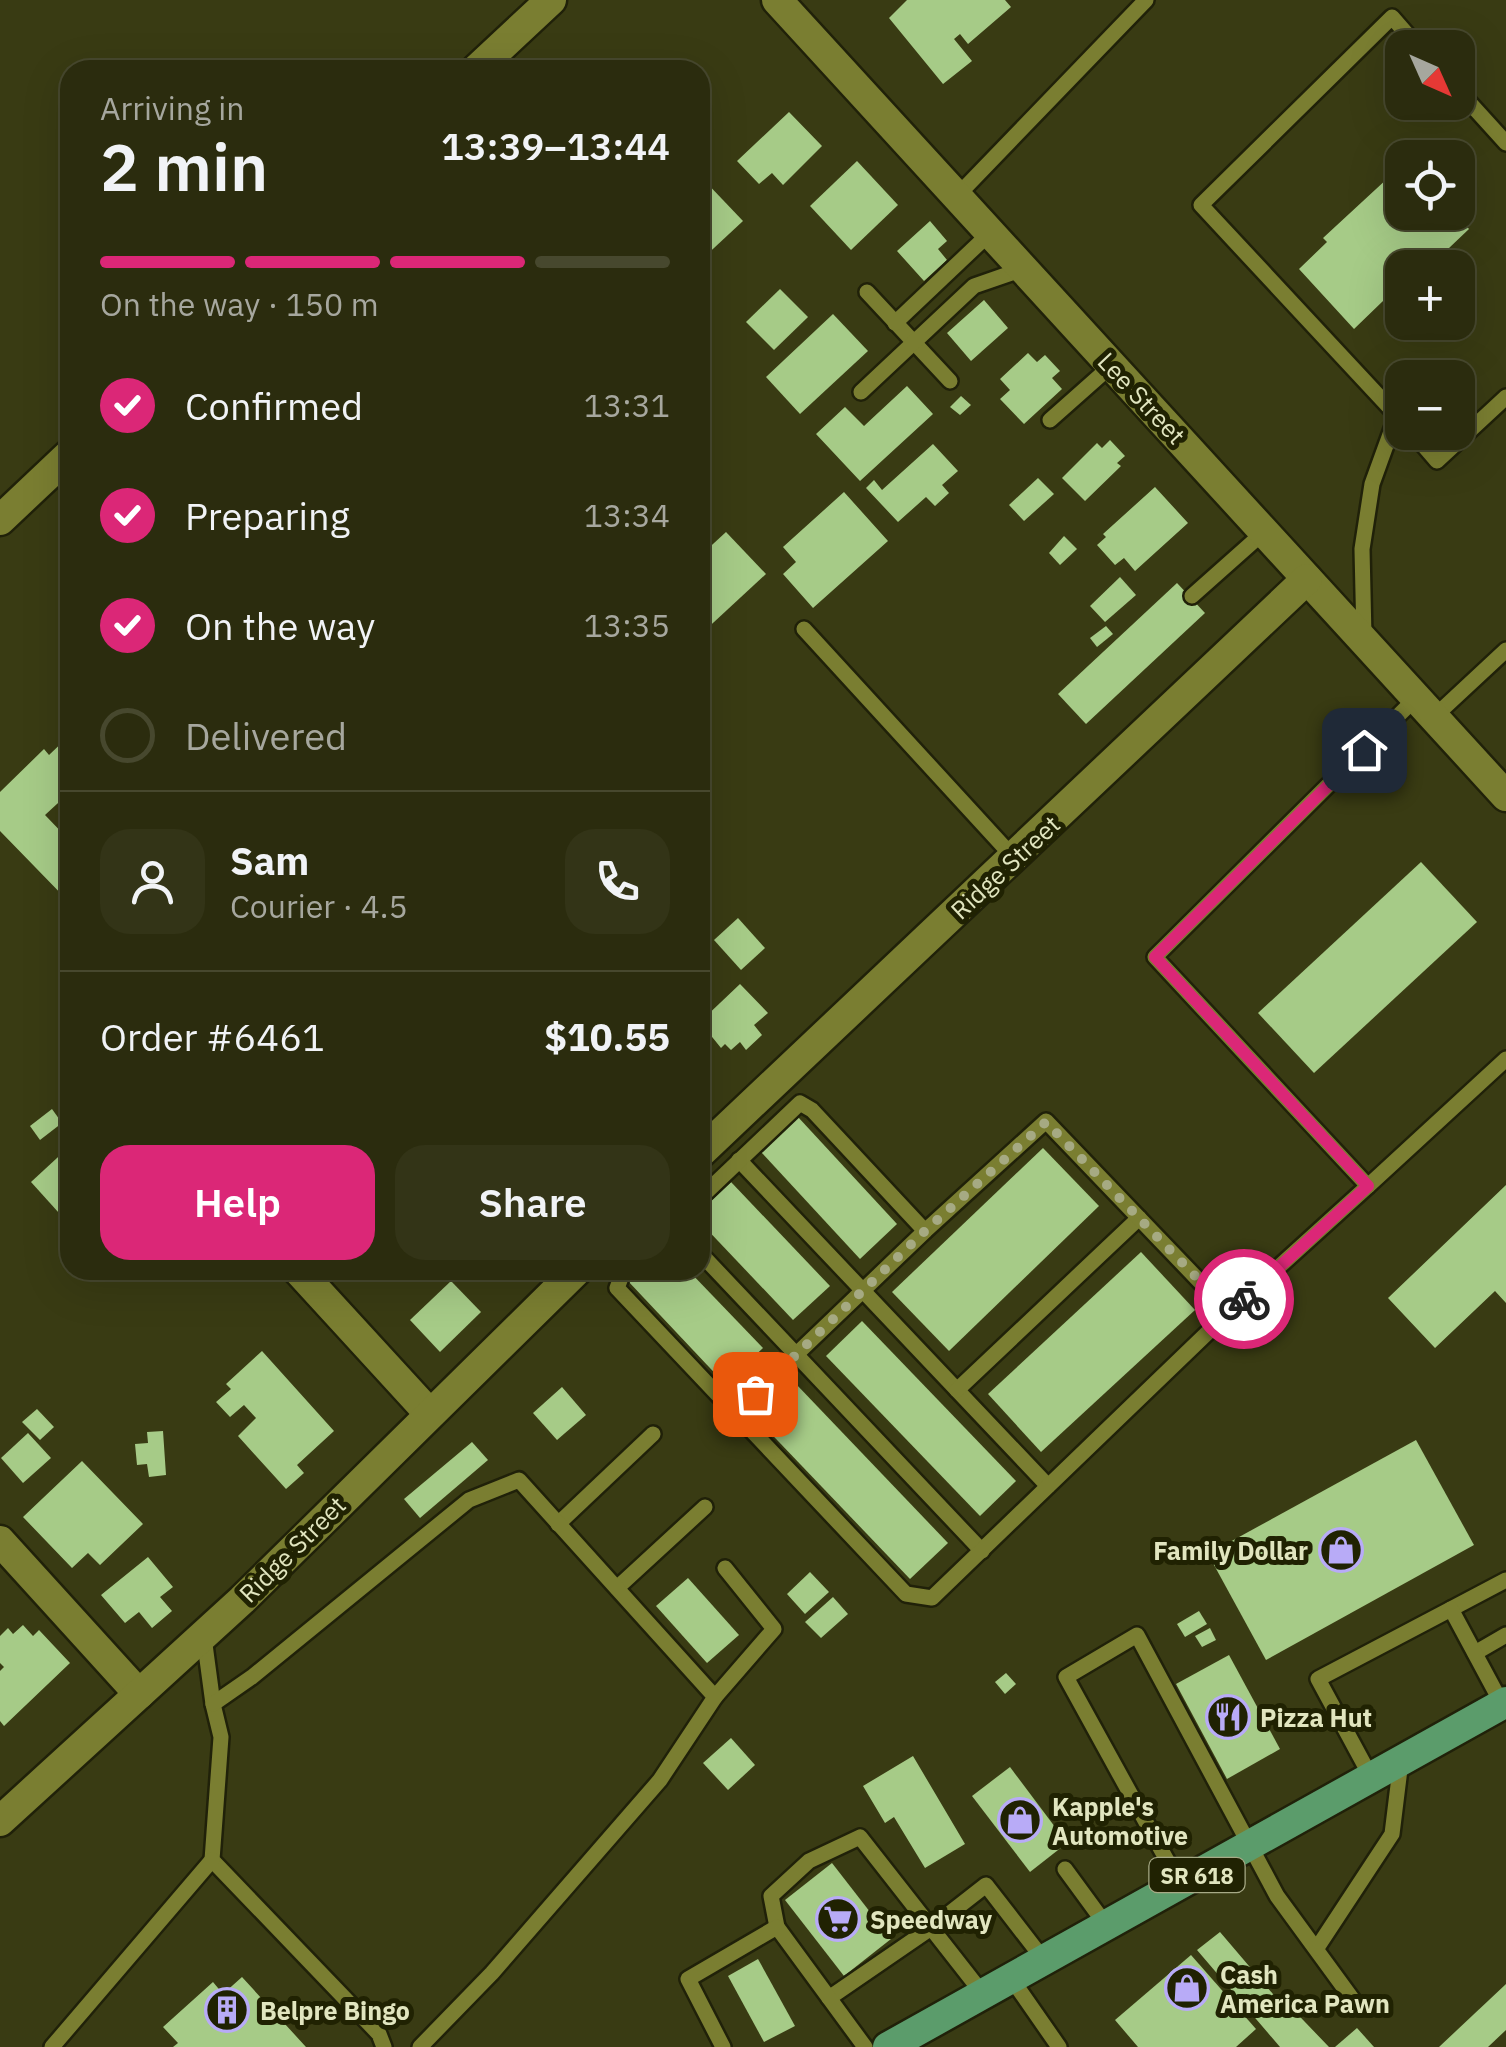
<!DOCTYPE html>
<meta charset="utf-8">
<style>
body{margin:0;font-family:"IBM Plex Sans",sans-serif;background:#333417;color:#f1f3f6;height:100vh;display:flex;flex-direction:column;font-size:38px;white-space:nowrap}
*{box-sizing:border-box;margin:0}
p{font-size:32px;color:#a6a79e}
.icon{flex:none;width:55px;height:55px;fill:none;stroke:currentColor;stroke-width:2;stroke-linecap:round;stroke-linejoin:round}
.map{position:relative;flex:1;overflow:hidden}
.panel{position:absolute;left:60px;top:60px;width:650px;height:1220px;display:flex;flex-direction:column;background:#2b2c0e;border-radius:30px;box-shadow:0 10px 40px #0002,0 0 0 2px #47482e}
.panel>*{flex:none}
.needle{width:65px;rotate:135deg}
.controls{position:absolute;left:1385px;top:30px;display:grid;gap:20px}
.controls a{display:grid;place-items:center;width:90px;height:90px;border-radius:20px;background:#2b2c0e;box-shadow:0 10px 40px #0002,0 0 0 2px #47482e;font-size:50px}
.pin{position:absolute;display:grid;place-items:center;width:85px;height:85px;color:#fff;margin:-42px;border-radius:20px;box-shadow:0 5px 15px #0006}
.courier{position:absolute;display:grid;place-items:center;width:100px;height:100px;margin:-50px;border:8px solid #db2777;border-radius:50%;background:#fff;color:#222;box-shadow:0 2px 12px #0007}
.head em{font-style:normal;font-weight:600}
.head div{display:flex;flex-direction:column-reverse}
.head{display:flex;align-items:center;justify-content:space-between;height:170px;padding:0 40px}
h1{font-size:65px;font-weight:600;line-height:75px}
.bar{display:grid;grid-template-columns:repeat(4,1fr);gap:15px 10px;align-content:center;height:120px;padding:0 40px}
.bar i{height:12px;border-radius:8px;background:#47482e}
.bar .current{background:#db2777}
.bar p{grid-column:span 4}
.line{display:flex;align-items:center;gap:25px;padding:0 40px;border-top:2px solid #47482e}
.line div{flex:1}
.round{display:grid;place-items:center;flex:none;width:105px;height:105px;border-radius:30px;background:#333417}
ol{padding:0 40px;list-style:none}
li{display:flex;align-items:center;gap:30px;height:110px}
li p{margin-inline-start:auto}
li .icon{padding:10px;border-radius:50%;background:#db2777;color:#fff;stroke-width:4}
li:last-child{color:#a6a79e}
li i{width:55px;height:55px;border:5px solid #47482e;border-radius:50%}
.primary-button{display:flex;gap:20px;margin-top:auto;padding:20px 40px}
.primary-button a{flex:1;height:115px;border-radius:30px;background:#db2777;color:#fff;font-size:40px;font-weight:600;line-height:115px;text-align:center}
.primary-button a+a{background:#333417;color:#f1f3f6}
.map>svg:first-child{display:block}
.building{fill:#a6cb87}
.lines{fill:none;stroke-linecap:round;stroke-linejoin:round}
.lane-casing{stroke:#202109;stroke-width:20}
.street-casing{stroke:#202109;stroke-width:35}
.secondary-casing{stroke:#202109;stroke-width:35}
.primary-casing{stroke:#202109;stroke-width:35}
.lane{stroke:#7a7e31;stroke-width:15}
.street{stroke:#7a7e31;stroke-width:30}
.secondary{stroke:#7a7e31;stroke-width:30}
.primary{stroke:#5b9c6b;stroke-width:30}
.done{stroke:#a6aa83;stroke-width:10;stroke-dasharray:0 18}
.route{stroke:#db2777;stroke-width:12}
.labels{text-anchor:middle;dominant-baseline:central;stroke-width:10;stroke-linejoin:round;paint-order:stroke}
.shield{fill:#202202;stroke:#a7aa86;stroke-width:2.5}
.shield-label{font-size:22px;font-weight:bold;fill:#e1e5bf}
.street-label{font-size:25px;fill:#e1e5bf;stroke:#202202}
.poi-label{font-size:25px;font-weight:bold;fill:#e1e5bf;stroke:#202202;text-anchor:start}
</style>
<div class="map">
<svg width="1506" height="2047" viewBox="0 0 1506 2047">
<rect width="100%" height="100%" fill="#393b13"/>
<g class="building">
<polygon points="907,0 1005,0 1011,7 968,44 960,34 954,39 972,61 943,84 889,18"/>
<polygon points="789,112 822,146 783,185 772,173 759,184 737,161"/>
<polygon points="857,161 898,205 851,250 810,206"/>
<polygon points="1402,165 1402,212 1454,212 1469,229 1428,268 1402,268 1402,291 1388,305 1383,301 1354,329 1299,269 1327,242 1323,238"/>
<polygon points="702,178 743,221 700,261 700,180"/>
<polygon points="930,221 947,241 938,249 947,260 924,281 897,251"/>
<polygon points="780,289 808,317 774,350 746,322"/>
<polygon points="984,300 1008,328 971,361 947,333"/>
<polygon points="833,314 868,351 800,414 766,377"/>
<polygon points="1028,353 1037,362 1045,355 1060,371 1052,378 1062,389 1024,424 1000,399 1010,390 1000,379"/>
<polygon points="907,386 933,414 860,481 816,434 845,407 864,426"/>
<polygon points="961,396 971,405 960,415 950,407"/>
<polygon points="1110,440 1125,456 1117,463 1121,466 1085,501 1062,478 1097,443 1102,448"/>
<polygon points="933,444 958,471 942,485 949,493 935,506 926,497 898,522 866,488 874,480 882,490"/>
<polygon points="1038,478 1054,494 1024,521 1009,505"/>
<polygon points="1155,487 1188,523 1135,571 1124,558 1115,565 1097,545 1106,537 1103,534"/>
<polygon points="844,492 888,541 813,608 783,574 796,562 783,547"/>
<polygon points="726,532 766,574 700,635 700,556"/>
<polygon points="1064,536 1077,549 1060,565 1049,553"/>
<polygon points="1120,577 1136,595 1105,622 1090,606"/>
<polygon points="1177,583 1205,613 1086,724 1058,694"/>
<polygon points="1106,626 1113,634 1097,647 1090,638"/>
<polygon points="70,735 70,792 45,815 70,841 70,903 0,831 0,792 44,749 49,755"/>
<polygon points="1421,862 1477,922 1314,1073 1258,1013"/>
<polygon points="738,918 765,948 741,970 714,940"/>
<polygon points="740,984 768,1013 754,1025 762,1035 746,1050 740,1042 731,1050 725,1044 721,1048 700,1022"/>
<polygon points="52,1109 62,1123 40,1140 30,1126"/>
<polygon points="798,1117 897,1224 860,1259 761,1152"/>
<polygon points="70,1146 70,1221 68,1223 31,1182"/>
<polygon points="1043,1148 1099,1206 949,1351 892,1292"/>
<polygon points="731,1182 830,1286 793,1320 700,1222 700,1211"/>
<polygon points="1506,1185 1506,1303 1495,1291 1435,1348 1388,1298"/>
<polygon points="1141,1252 1195,1310 1041,1452 988,1394"/>
<polygon points="637,1270 688,1270 763,1348 725,1384 627,1280"/>
<polygon points="451,1281 481,1312 440,1352 410,1320"/>
<polygon points="862,1321 1016,1481 980,1516 826,1356"/>
<polygon points="262,1351 334,1431 297,1465 304,1473 286,1489 238,1436 256,1418 244,1405 230,1417 216,1402 231,1389 226,1384"/>
<polygon points="796,1384 948,1543 910,1579 758,1420"/>
<polygon points="562,1387 586,1415 557,1440 533,1413"/>
<polygon points="37,1409 54,1427 40,1440 22,1422"/>
<polygon points="163,1431 166,1475 149,1477 147,1464 137,1465 135,1444 148,1443 147,1432"/>
<polygon points="28,1433 51,1458 23,1483 1,1458"/>
<polygon points="1416,1440 1474,1545 1266,1660 1208,1554"/>
<polygon points="472,1442 488,1460 420,1518 404,1499"/>
<polygon points="82,1461 143,1524 100,1565 88,1553 72,1568 23,1517"/>
<polygon points="148,1557 173,1587 160,1597 172,1611 152,1628 139,1612 125,1623 101,1595"/>
<polygon points="810,1572 829,1592 805,1614 787,1594"/>
<polygon points="688,1578 739,1635 707,1663 656,1606"/>
<polygon points="833,1597 848,1614 821,1638 805,1622"/>
<polygon points="1199,1611 1207,1624 1185,1637 1177,1624"/>
<polygon points="23,1625 33,1636 39,1630 70,1663 4,1726 0,1721 0,1671 4,1667 0,1663 0,1636 8,1628 13,1634"/>
<polygon points="1210,1628 1216,1640 1202,1647 1195,1636"/>
<polygon points="1229,1655 1280,1749 1227,1779 1176,1684"/>
<polygon points="1006,1673 1016,1684 1005,1694 995,1682"/>
<polygon points="731,1738 755,1765 728,1790 703,1763"/>
<polygon points="913,1756 965,1844 925,1868 894,1817 885,1823 863,1786"/>
<polygon points="1010,1767 1067,1843 1030,1872 972,1796"/>
<polygon points="832,1863 891,1939 844,1976 785,1900"/>
<polygon points="1220,1932 1278,2000 1281,1997 1329,2047 1280,2047 1197,1950"/>
<polygon points="1191,1955 1256,2029 1236,2047 1138,2047 1115,2020"/>
<polygon points="758,1959 795,2026 764,2042 728,1976"/>
<polygon points="242,1977 306,2047 173,2047 178,2043 163,2027 213,1982 223,1994"/>
<polygon points="1506,1984 1506,2030 1488,2047 1439,2047"/>
<polygon points="1357,2028 1374,2047 1335,2047"/>
</g>
<g class="lines">
<g class="lane-casing">
<g id="lane">
<polyline points="1458,90 1506,143"/>
<polyline points="957,196 1146,0"/>
<polyline points="867,292 950,381"/>
<polyline points="895,323 990,233"/>
<polyline points="861,392 974,286 1023,269"/>
<polyline points="1050,420 1112,365"/>
<polyline points="1402,421 1201,205 1392,17 1419,48"/>
<polyline points="1412,432 1437,461 1506,397"/>
<polyline points="1192,596 1264,532"/>
<polyline points="804,629 1014,858"/>
<polyline points="1364,637 1362,549 1372,484 1397,415"/>
<polyline points="1416,698 1155,957 1368,1186 1506,1059"/>
<polyline points="1434,717 1506,650"/>
<polyline points="739,1160 1048,1486"/>
<polyline points="700,1198 800,1103 812,1110 925,1231"/>
<polyline points="700,1253 982,1551"/>
<polyline points="624,1270 617,1288 906,1594 932,1598 1229,1312 1368,1186"/>
<polyline points="957,1390 1139,1218"/>
<polyline points="735,1413 925,1231 1046,1121 1229,1312"/>
<polyline points="558,1524 653,1434"/>
<polyline points="617,1588 705,1507"/>
<polyline points="1451,1609 1506,1580"/>
<polyline points="204,1637 213,1704 221,1737 212,1860 379,2034 384,2047"/>
<polyline points="1475,1653 1506,1635"/>
<polyline points="715,1697 774,1629 725,1568"/>
<polyline points="213,1704 252,1677 469,1500 519,1480 715,1697 660,1780 492,1973 420,2047"/>
<polyline points="1371,1777 1318,1679 1451,1609 1502,1704"/>
<polyline points="1065,1869 1106,1925"/>
<polyline points="1180,1884 1066,1677 1137,1635 1277,1896 1353,2000"/>
<polyline points="777,1927 771,1896 809,1861 860,1837 983,1994"/>
<polyline points="1317,1948 1392,1834 1401,1761"/>
<polyline points="1011,1978 1059,2047"/>
<polyline points="829,1998 931,1928 986,1885 1044,1960"/>
<polyline points="52,2047 212,1860"/>
<polyline points="723,2047 688,1979 777,1927 865,2047"/>
</g>
</g>
<g class="street-casing">
<g id="street">
<polyline points="777,0 1506,796"/>
<polyline points="700,1153 1307,579"/>
<polyline points="298,1270 429,1413"/>
<polyline points="0,1541 139,1694"/>
<polyline points="0,1821 242,1600 577,1270"/>
</g>
</g>
<g class="secondary-casing">
<g id="secondary">
<polyline points="476,70 551,0"/>
<polyline points="0,520 70,454"/>
</g>
</g>
<g class="primary-casing">
<polyline id="primary" points="888,2047 1506,1702"/>
</g>
<use href="#lane" class="lane"/>
<use href="#street" class="street"/>
<use href="#secondary" class="secondary"/>
<use href="#primary" class="primary"/>
</g>
<g class="lines">
<polyline class="done" points="755,1394 925,1231 1046,1122 1230,1312 1244,1299"/>
<polyline class="route" points="1244,1299 1368,1186 1155,957 1364,750"/>
</g>
<defs>
<g id="shop-ring" transform="scale(2.25)"><circle r="9.5" fill="#202202" stroke="#b8abf7" stroke-width="1.5"/><path d="M-5-2.5h2.3a2.7 3.5 0 0 1 5.4 0H5L5.5 6h-11ZM-1.5-2.5h3a1.5 2.3 0 0 0-3 0Z" fill="#b8abf7"/></g>
<g id="restaurant-ring" transform="scale(2.25)"><circle r="9.5" fill="#202202" stroke="#b8abf7" stroke-width="1.5"/><path d="M-5-6h1v4h1v-4h1v4h1v-4h1v5L-1.5 .5V6h-2V.5L-5-1ZM5-6V6H3V1.5H1.5Q1.5-4 5-6Z" fill="#b8abf7"/></g>
<g id="supermarket-ring" transform="scale(2.25)"><circle r="9.5" fill="#202202" stroke="#b8abf7" stroke-width="1.5"/><path d="M-6-5.5h2.5l.6 2H6L4.5 2H-2.5L-4.4-4H-6ZM-1.5 3.2a1.3 1.3 0 1 0 .1 0ZM3 3.2a1.3 1.3 0 1 0 .1 0Z" fill="#b8abf7"/></g>
<g id="building-ring" transform="scale(2.25)"><circle r="9.5" fill="#202202" stroke="#b8abf7" stroke-width="1.5"/><path d="M-4-6H4V6H1V3H-1V6H-4ZM-2.5-4.3h1.7v1.8h-1.7ZM.8-4.3h1.7v1.8H.8ZM-2.5-1h1.7V.8h-1.7ZM.8-1h1.7V.8H.8Z" fill="#b8abf7"/></g>
</defs>
<g fill-rule="evenodd">
<use href="#shop-ring" x="1341" y="1550"/>
<use href="#restaurant-ring" x="1228" y="1717"/>
<use href="#shop-ring" x="1020" y="1820"/>
<use href="#supermarket-ring" x="838" y="1919"/>
<use href="#shop-ring" x="1187" y="1988"/>
<use href="#building-ring" x="227" y="2010"/>
</g>
<g class="labels">
<rect class="shield" x="1149.5" y="1858" width="95" height="34" rx="8"/>
<g class="shield-label">
<text x="1197" y="1875">SR 618</text>
</g>
<g class="street-label">
<text transform="translate(1142 398) rotate(47)">Lee Street</text>
<text transform="translate(1005 867) rotate(-43)">Ridge Street</text>
<text transform="translate(292 1549) rotate(-45)">Ridge Street</text>
</g>
<g class="poi-label">
<text x="1308" y="1550" text-anchor="end">Family Dollar</text>
<text x="1260" y="1717">Pizza Hut</text>
<text x="1052" y="1806">Kapple's<tspan x="1052" dy="29">Automotive</tspan></text>
<text x="870" y="1919">Speedway</text>
<text x="1220" y="1974">Cash<tspan x="1220" dy="29">America Pawn</tspan></text>
<text x="260" y="2010">Belpre Bingo</text>
</g>
</g>
</svg>
<div class="controls">
<a><svg class="needle" viewBox="-14 -14 28 28"><path d="M0-13l5 13h-10z" fill="#e53935"/><path d="M0 13l5-13h-10z" fill="#a6a79e"/></svg></a>
<a><svg class="icon" aria-label="locate" viewBox="0 0 24 24"><circle cx="12" cy="12" r="6"/><path d="M12 2v4M12 18v4M2 12h4M18 12h4"/></svg></a>
<a>+</a>
<a>−</a>
</div>
<div class="pin" style="left:755px;top:1394px;background:#ea580c"><svg class="icon" aria-label="bag" viewBox="0 0 24 24"><path d="M5 8h14l-1 12H6zM9 8a3 3 0 0 1 6 0"/></svg></div>
<div class="pin" style="left:1364px;top:750px;background:#1f2937"><svg class="icon" aria-label="home" viewBox="0 0 24 24"><path d="M3 11l9-7 9 7M6 9v11h12V9"/></svg></div>
<div class="courier" style="left:1244px;top:1299px"><svg class="icon" aria-label="bike" viewBox="0 0 24 24"><circle cx="6" cy="16" r="4"/><circle cx="18" cy="16" r="4"/><path d="M6 16l4-8h5l3 8M10 8l3 8H6M13 5h3"/></svg></div>
<section class="panel">
<div class="head"><div><h1>2 min</h1><p>Arriving in</p></div><em>13:39–13:44</em></div>
<div class="bar"><i class="current"></i><i class="current"></i><i class="current"></i><i></i><p>On the way · 150 m</p></div>
<ol>
<li><svg class="icon" aria-label="check" viewBox="0 0 24 24"><path d="M5 12l5 5 9-10"/></svg>Confirmed<p>13:31</p></li>
<li><svg class="icon" aria-label="check" viewBox="0 0 24 24"><path d="M5 12l5 5 9-10"/></svg>Preparing<p>13:34</p></li>
<li><svg class="icon" aria-label="check" viewBox="0 0 24 24"><path d="M5 12l5 5 9-10"/></svg>On the way<p>13:35</p></li>
<li><i></i>Delivered</li>
</ol>
<div class="line" style="height:180px"><a class="round"><svg class="icon" aria-label="person" viewBox="0 0 24 24"><circle cx="12" cy="8" r="4"/><path d="M4 21q1-7 8-7t8 7"/></svg></a><div><b>Sam</b><p>Courier · 4.5</p></div><a class="round"><svg class="icon" aria-label="phone" viewBox="0 0 24 24"><path d="M5 4h4l2 5-3 2q2 4 5 5l2-3 5 2v4C11 20 4 13 5 4z"/></svg></a></div>
<div class="line" style="height:130px"><div>Order #6461</div><b>$10.55</b></div>
<div class="primary-button"><a>Help</a><a>Share</a></div>
</section>
</div>
